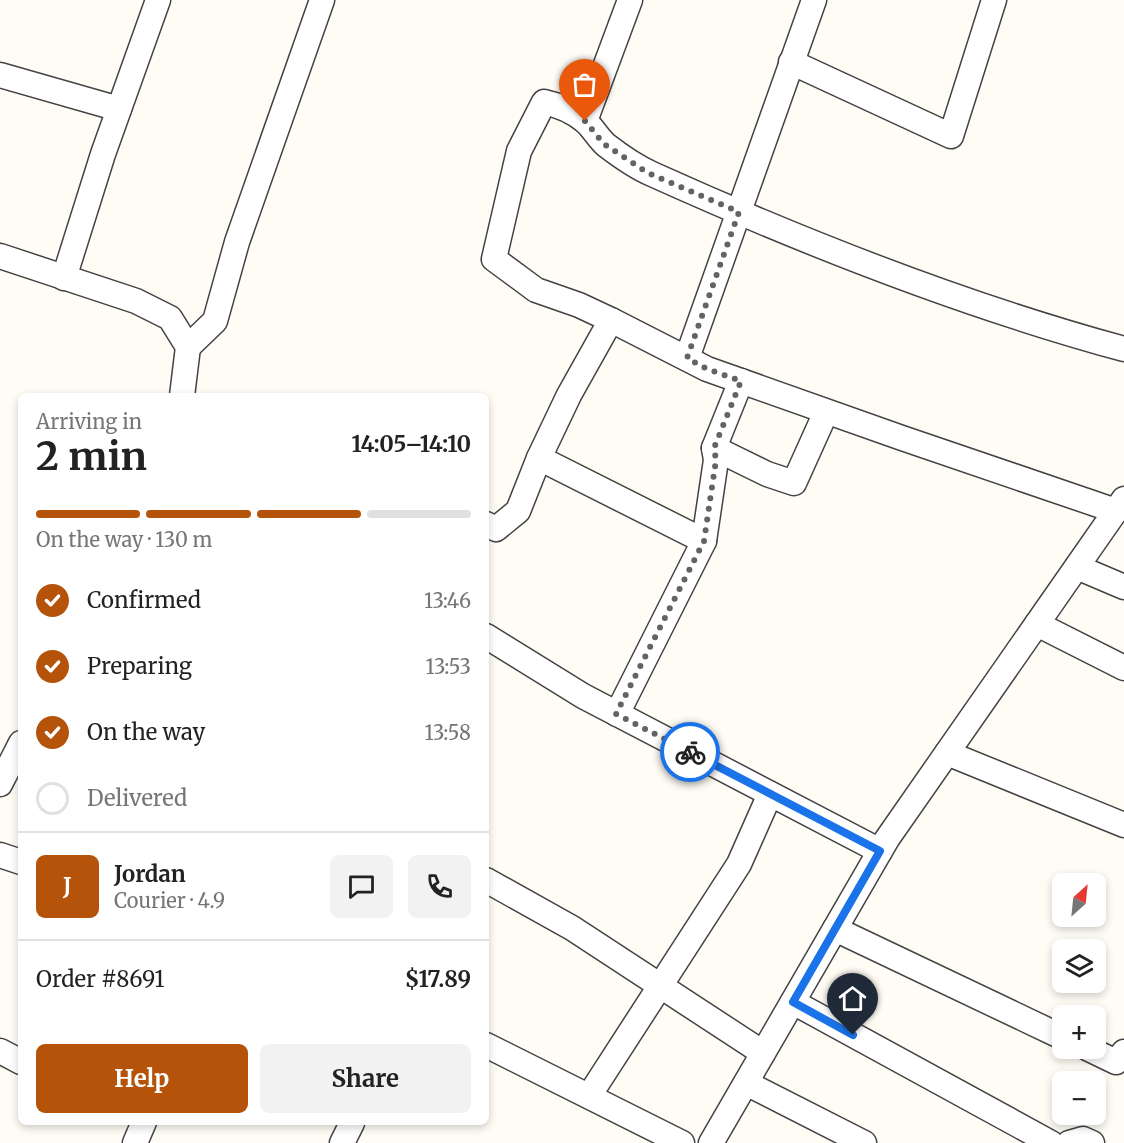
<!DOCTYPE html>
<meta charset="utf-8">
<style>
body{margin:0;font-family:Merriweather,serif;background:#f2f2f2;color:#222;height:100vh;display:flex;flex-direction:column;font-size:22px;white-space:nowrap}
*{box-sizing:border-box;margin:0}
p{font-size:20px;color:#767676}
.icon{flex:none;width:33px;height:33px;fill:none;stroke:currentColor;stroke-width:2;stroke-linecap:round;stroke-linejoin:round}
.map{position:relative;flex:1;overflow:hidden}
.details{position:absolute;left:18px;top:393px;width:471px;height:732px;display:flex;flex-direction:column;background:#fff;border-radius:9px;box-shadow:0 3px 9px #0003}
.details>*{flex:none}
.needle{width:39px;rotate:27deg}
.tools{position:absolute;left:1052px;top:873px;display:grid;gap:12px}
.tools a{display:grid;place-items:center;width:54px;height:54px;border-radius:9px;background:#fff;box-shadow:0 3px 9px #0003;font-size:30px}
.pin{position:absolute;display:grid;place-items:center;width:51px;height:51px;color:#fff;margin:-62px -26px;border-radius:50% 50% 50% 0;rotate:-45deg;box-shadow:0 0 6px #0007}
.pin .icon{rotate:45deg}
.courier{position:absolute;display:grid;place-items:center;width:60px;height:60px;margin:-30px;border:4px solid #1a73e8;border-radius:50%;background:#fff;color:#222;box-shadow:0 2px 8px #0007}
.head em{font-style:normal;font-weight:700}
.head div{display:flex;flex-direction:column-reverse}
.head{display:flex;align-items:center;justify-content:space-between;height:102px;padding:0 18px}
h1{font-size:39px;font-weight:700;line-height:45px}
.bar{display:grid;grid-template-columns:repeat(4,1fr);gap:9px 6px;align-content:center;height:72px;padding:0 18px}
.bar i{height:8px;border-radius:4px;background:#e0e0e0}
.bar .on{background:#b45309}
.bar p{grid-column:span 4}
.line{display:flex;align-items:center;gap:15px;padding:0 18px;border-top:2px solid #e0e0e0}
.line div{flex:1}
.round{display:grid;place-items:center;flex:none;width:63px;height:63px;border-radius:9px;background:#f2f2f2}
ol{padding:0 18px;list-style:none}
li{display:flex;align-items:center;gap:18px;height:66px}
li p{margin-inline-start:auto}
li .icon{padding:6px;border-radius:50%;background:#b45309;color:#fff;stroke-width:4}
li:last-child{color:#767676}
li i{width:33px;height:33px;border:3px solid #e0e0e0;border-radius:50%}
.action{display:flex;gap:12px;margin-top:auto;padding:12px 18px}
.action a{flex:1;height:69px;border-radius:9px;background:#b45309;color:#fff;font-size:24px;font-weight:700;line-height:69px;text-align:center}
.action a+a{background:#f2f2f2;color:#222}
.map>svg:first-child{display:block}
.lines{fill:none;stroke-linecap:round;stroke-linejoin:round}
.street-casing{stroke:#434343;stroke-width:27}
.street{stroke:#fff;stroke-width:24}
.done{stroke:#636360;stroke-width:6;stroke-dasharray:0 10.8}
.route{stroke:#1a73e8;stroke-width:8}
</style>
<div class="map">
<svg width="1124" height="1143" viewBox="0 0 1124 1143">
<rect width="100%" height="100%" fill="#fefcf4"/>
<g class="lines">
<g class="street-casing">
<g id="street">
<polyline points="791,62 951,136 994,0"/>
<polyline points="0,75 119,109"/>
<polyline points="585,121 630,0"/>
<polyline points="0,256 136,301 170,318 188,347 182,396"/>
<polyline points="64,278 103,154 158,0"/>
<polyline points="188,347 215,321 237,242 322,0"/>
<polyline points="687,358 814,0"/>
<polyline points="714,448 767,474 794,483 826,412"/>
<polyline points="539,458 704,541"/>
<path d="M1116 511 902 438 707 369 611 320 579 305 536 290 494 259 519 151 544 102C558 105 574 112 585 121 593 128 598 138 606 145 619 155 636 167 652 174 805 243 962 305 1124 349"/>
<polyline points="486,524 496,529 518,511 539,458 569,395 611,320"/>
<polyline points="1077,567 1124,587"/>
<polyline points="1037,624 1124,668"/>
<polyline points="486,636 583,696 880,851"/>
<polyline points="617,714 704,541 716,460 714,448 741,381"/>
<polyline points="947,753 1124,825"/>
<polyline points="0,784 21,743"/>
<polyline points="0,855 21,862"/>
<polyline points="486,880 572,928 763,1053"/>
<polyline points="835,929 1062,1037"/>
<polyline points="793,1002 1051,1143"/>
<polyline points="486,1045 682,1143"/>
<polyline points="1087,1048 1116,1062 1124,1052"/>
<polyline points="0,1051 21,1062"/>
<polyline points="746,1083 864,1143"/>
<polyline points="589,1096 739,864 770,794"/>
<polyline points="135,1143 144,1122"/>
<polyline points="342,1143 352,1123"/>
<polyline points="711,1143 887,839 1124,499"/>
<polyline points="1069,1143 1083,1139 1092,1143"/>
</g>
</g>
<use href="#street" class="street"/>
</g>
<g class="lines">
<polyline class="done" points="585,121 604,144 648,173 739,212 687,358 707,369 741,381 714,448 716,460 704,541 616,714 690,752"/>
<polyline class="route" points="690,752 880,851 793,1002 853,1035"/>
</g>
</svg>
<div class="tools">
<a><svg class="needle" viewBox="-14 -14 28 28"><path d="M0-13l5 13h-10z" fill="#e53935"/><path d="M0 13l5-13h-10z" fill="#767676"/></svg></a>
<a><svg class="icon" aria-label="layers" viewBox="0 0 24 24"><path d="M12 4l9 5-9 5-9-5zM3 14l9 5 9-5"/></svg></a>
<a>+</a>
<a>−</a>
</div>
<div class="pin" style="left:585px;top:121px;background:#ea580c"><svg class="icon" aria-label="bag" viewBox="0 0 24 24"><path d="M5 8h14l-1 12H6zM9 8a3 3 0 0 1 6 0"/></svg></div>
<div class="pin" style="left:853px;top:1035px;background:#1f2937"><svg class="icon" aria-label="home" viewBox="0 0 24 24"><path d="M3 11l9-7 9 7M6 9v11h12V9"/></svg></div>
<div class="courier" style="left:690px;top:752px"><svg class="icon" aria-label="bike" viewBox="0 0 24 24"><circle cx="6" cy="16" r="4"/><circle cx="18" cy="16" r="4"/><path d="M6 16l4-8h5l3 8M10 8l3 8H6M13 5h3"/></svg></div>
<section class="details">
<div class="head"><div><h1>2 min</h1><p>Arriving in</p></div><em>14:05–14:10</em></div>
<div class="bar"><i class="on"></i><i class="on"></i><i class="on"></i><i></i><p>On the way · 130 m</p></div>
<ol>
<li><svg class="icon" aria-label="check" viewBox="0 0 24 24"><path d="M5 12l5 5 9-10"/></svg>Confirmed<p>13:46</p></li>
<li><svg class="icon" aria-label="check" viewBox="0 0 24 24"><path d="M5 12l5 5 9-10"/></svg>Preparing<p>13:53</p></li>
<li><svg class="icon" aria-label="check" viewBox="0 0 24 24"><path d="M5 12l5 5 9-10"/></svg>On the way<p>13:58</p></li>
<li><i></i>Delivered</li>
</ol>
<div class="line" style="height:108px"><b class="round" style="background:#b45309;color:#fff">J</b><div><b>Jordan</b><p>Courier · 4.9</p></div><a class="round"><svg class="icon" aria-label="chat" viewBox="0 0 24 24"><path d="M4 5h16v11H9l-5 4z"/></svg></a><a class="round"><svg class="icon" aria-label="phone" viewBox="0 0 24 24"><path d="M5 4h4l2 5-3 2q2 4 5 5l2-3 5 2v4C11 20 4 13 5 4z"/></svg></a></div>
<div class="line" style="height:78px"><div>Order #8691</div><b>$17.89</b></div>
<div class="action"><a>Help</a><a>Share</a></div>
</section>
</div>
